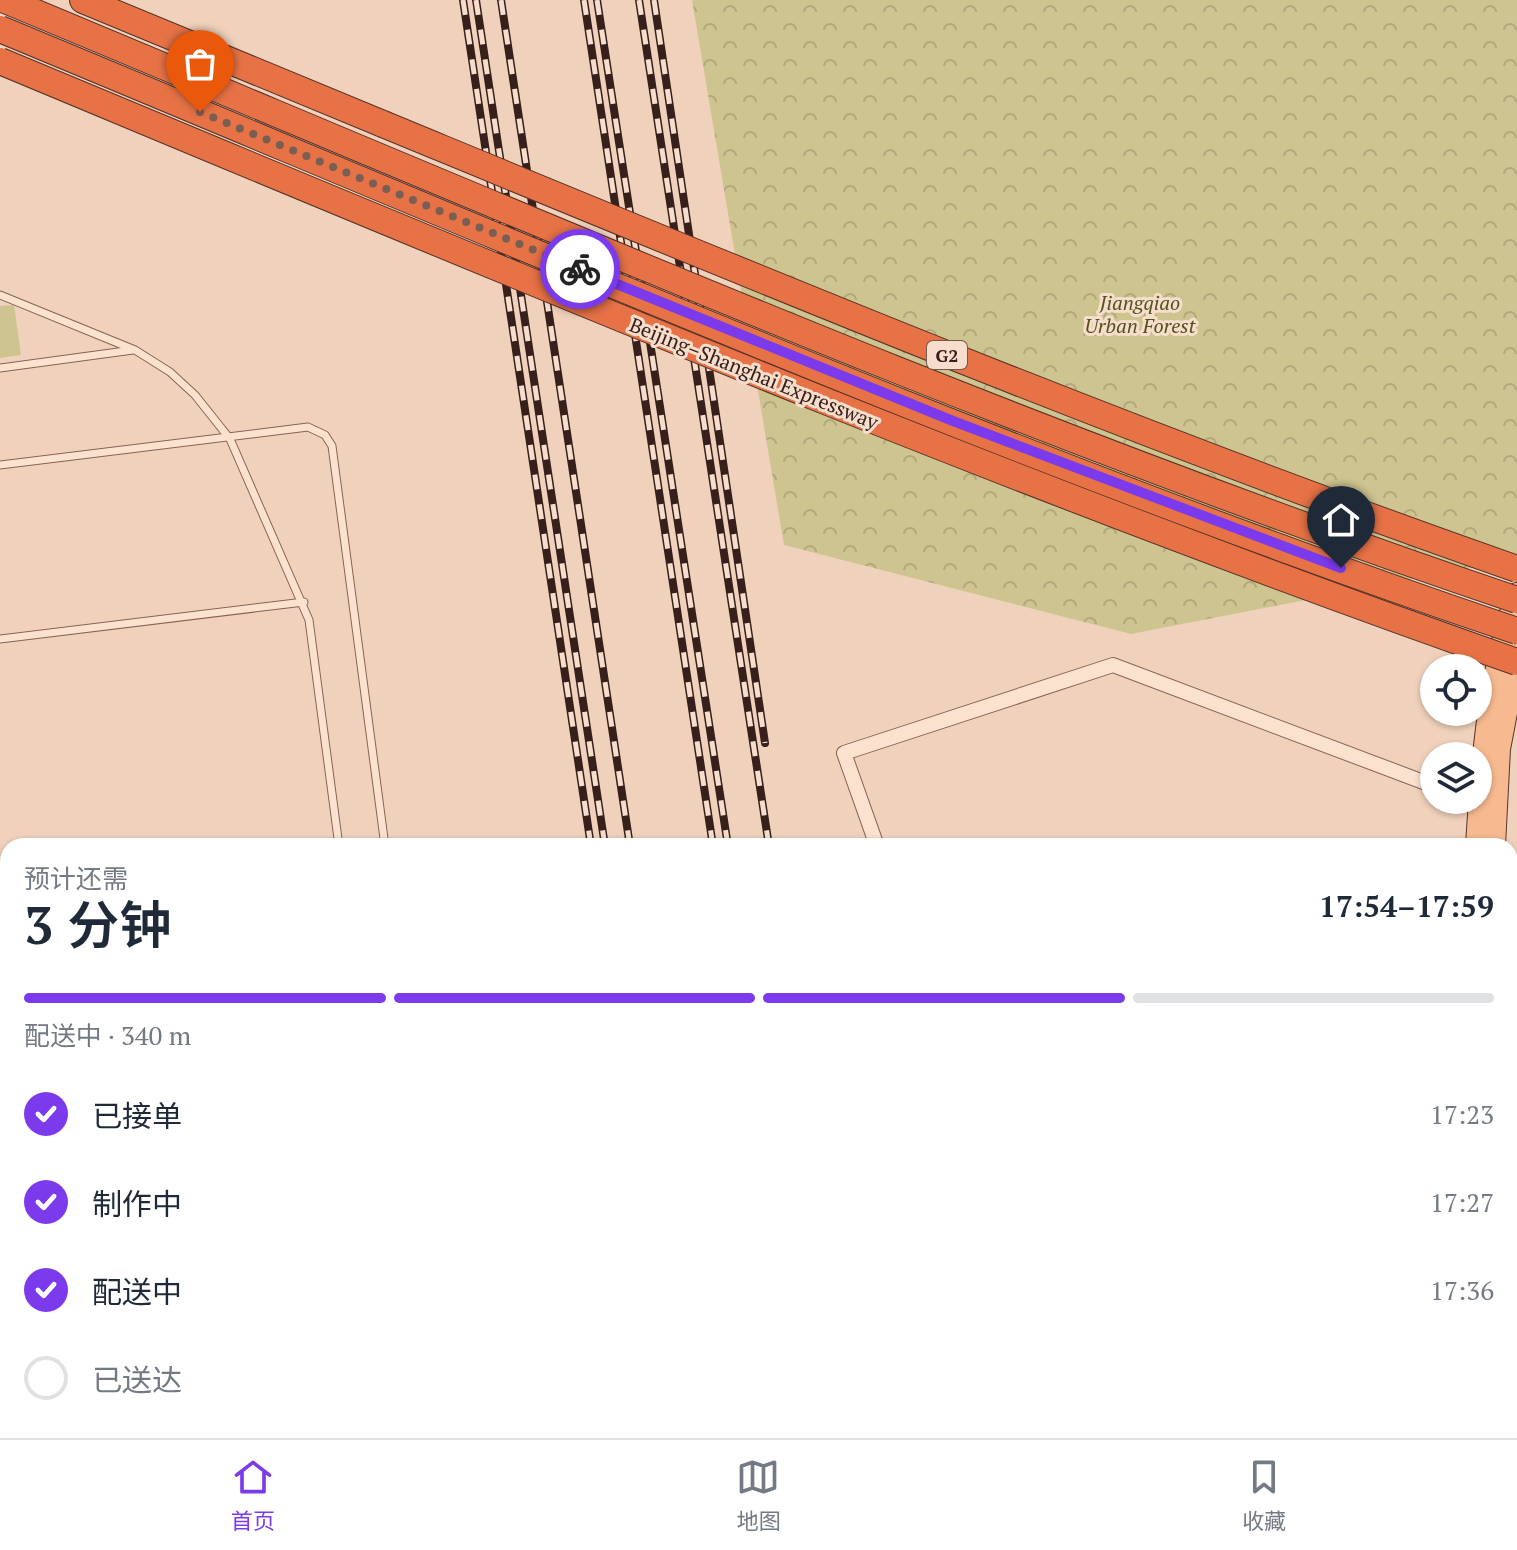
<!DOCTYPE html>
<html lang="zh">
<meta charset="utf-8">
<style>
body{margin:0;font-family:"PT Serif","Noto Sans SC",serif;background:#f6f6f7;color:#1f2937;height:100vh;display:flex;flex-direction:column;font-size:30px;white-space:nowrap}
*{box-sizing:border-box;margin:0}
p{font-size:26px;color:#747a83}
.icon{flex:none;width:44px;height:44px;fill:none;stroke:currentColor;stroke-width:2;stroke-linecap:round;stroke-linejoin:round}
.map{position:relative;flex:1;overflow:hidden}
.drawer{position:absolute;left:0px;top:838px;width:1518px;height:600px;display:flex;flex-direction:column;background:#fff;border-radius:24px 24px 0 0;box-shadow:0 2px 6px #0004}
.drawer>*{flex:none}
.controls{position:absolute;left:1420px;top:654px;display:grid;gap:16px}
.controls a{display:grid;place-items:center;width:72px;height:72px;border-radius:50%;background:#fff;box-shadow:0 2px 6px #0004;font-size:40px}
.pin{position:absolute;display:grid;place-items:center;width:68px;height:68px;color:#fff;margin:-82px -34px;border-radius:50% 50% 50% 0;rotate:-45deg;box-shadow:0 0 8px #0007}
.pin .icon{rotate:45deg}
.courier{position:absolute;display:grid;place-items:center;width:80px;height:80px;margin:-40px;border:6px solid #7c3aed;border-radius:50%;background:#fff;color:#222;box-shadow:0 2px 10px #0007}
.headline em{font-style:normal;font-weight:600}
.headline div{display:flex;flex-direction:column-reverse}
.headline{display:flex;align-items:center;justify-content:space-between;height:136px;padding:0 24px}
h1{font-size:52px;font-weight:600;line-height:60px}
.bar{display:grid;grid-template-columns:repeat(4,1fr);gap:12px 8px;align-content:center;height:96px;padding:0 24px}
.bar i{height:10px;border-radius:6px;background:#e0e1e3}
.bar .current{background:#7c3aed}
.bar p{grid-column:span 4}
ol{padding:0 24px;list-style:none}
li{display:flex;align-items:center;gap:24px;height:88px}
li p{margin-inline-start:auto}
li .icon{padding:8px;border-radius:50%;background:#7c3aed;color:#fff;stroke-width:4}
li:last-child{color:#747a83}
li i{width:44px;height:44px;border:4px solid #e0e1e3;border-radius:50%}
.tabs{display:flex;justify-content:space-around;align-items:center;height:112px;border-top:2px solid #e0e1e3;background:#fff;font-size:22px;color:#747a83}
.tabs a{display:grid;justify-items:center;gap:4px}
.tabs .current{color:#7c3aed}
.map>svg:first-child{display:block}
.green{fill:#cec490}
.forest{fill:url(#forest-crowns)}
.water{fill:url(#water-rules);stroke:#688f7a;stroke-width:2}
.lines{fill:none;stroke-linecap:round;stroke-linejoin:round}
.canal{stroke:#a0c1ae;stroke-width:16}
.service-casing{stroke:#886255;stroke-width:9}
.minor-casing{stroke:#886255;stroke-width:16}
.primary-casing{stroke:#55322a;stroke-width:24}
.motorway-casing{stroke:#55322a;stroke-width:28}
.service{stroke:#fbe2cf;stroke-width:7}
.minor{stroke:#fbe2cf;stroke-width:14}
.primary{stroke:#f7ba90;stroke-width:22}
.motorway{stroke:#e67246;stroke-width:26}
.rail-casing{stroke:#37201b;stroke-width:8}
.rail{stroke:#f7decc;stroke-width:5;stroke-dasharray:15;stroke-linecap:butt}
.motorway-bridge-casing{stroke:#55322a;stroke-width:28;stroke-linecap:butt}
.motorway-bridge{stroke:#e67246;stroke-width:26}
.done{stroke:#785e53;stroke-width:8;stroke-dasharray:0 14.4}
.route{stroke:#7c3aed;stroke-width:10}
.labels{text-anchor:middle;dominant-baseline:central;stroke-width:6;stroke-linejoin:round;paint-order:stroke}
.shield{fill:#f7decc;stroke:#715950;stroke-width:2}
.shield-label{font-size:18px;font-weight:bold;fill:#37201b}
.park-label{font-size:20px;font-style:italic;fill:#545320;stroke:#f7decc}
.street-label{font-size:20px;fill:#37201b;stroke:#f7decc}
</style>
<div class="map">
<svg width="1517" height="1438" viewBox="0 0 1517 1438">
<defs>
<pattern id="forest-crowns" width="20" height="18" patternUnits="userSpaceOnUse" patternTransform="scale(2)"><rect width="20" height="18" fill="#cec490"/><path d="M2 6a3 3 0 1 1 6 0M12 15a3 3 0 1 1 6 0" fill="none" stroke="#b2a87c"/></pattern>
<pattern id="water-rules" width="6" height="5" patternUnits="userSpaceOnUse" patternTransform="scale(2)"><rect width="6" height="5" fill="#a0c1ae"/><path d="M0 2.5h6" fill="none" stroke="#839c8d"/></pattern>
</defs>
<rect width="100%" height="100%" fill="#f0d2bc"/>
<polygon class="green" points="14,305 21,355 0,358 0,306"/>
<polygon class="forest" points="692,0 1517,0 1517,559 1131,634 784,545"/>
<polygon class="water" points="937,1430 976,1430 977,1438 939,1438"/>
<g class="lines">
<polyline class="canal" points="1510,885 1517,882"/>
<g class="service-casing">
<g id="service">
<polyline points="0,295 135,350 170,372 195,395 230,439 309,620 339,846"/>
<polyline points="0,368 133,350"/>
<polyline points="0,465 308,427 325,435 332,446 385,846"/>
<polyline points="0,639 304,602"/>
<polyline points="0,915 8,981"/>
<polyline points="0,1141 8,1140"/>
<polyline points="69,1430 70,1438"/>
<polyline points="418,1430 418,1438"/>
<polyline points="463,1430 464,1438"/>
</g>
</g>
<g class="minor-casing">
<g id="minor">
<polyline points="877,846 844,753 1113,665 1434,786"/>
<polyline points="544,1430 546,1438"/>
</g>
</g>
<g class="primary-casing">
<g id="primary">
<path d="M1477 846C1482 761 1489 675 1517 594"/>
<polyline points="1494,846 1499,749 1517,655"/>
<polyline points="1510,1067 1517,1104"/>
<polyline points="1510,1151 1517,1177"/>
</g>
</g>
<g class="motorway-casing">
<polyline id="motorway" points="83,0 383,124"/>
</g>
<use href="#service" class="service"/>
<use href="#minor" class="minor"/>
<use href="#primary" class="primary"/>
<use href="#motorway" class="motorway"/>
<g class="rail-casing">
<g id="rail">
<polyline points="463,0 591,846"/>
<polyline points="476,0 605,846"/>
<polyline points="501,0 630,846"/>
<polyline points="584,0 713,846"/>
<polyline points="597,0 728,846"/>
<polyline points="639,0 769,846"/>
<polyline points="654,0 765,743"/>
<polyline points="681,1430 682,1438"/>
<polyline points="694,1430 696,1438"/>
<polyline points="707,1430 708,1438"/>
<polyline points="719,1430 720,1438"/>
<polyline points="801,1430 802,1438"/>
<polyline points="814,1430 815,1438"/>
<polyline points="852,1430 854,1438"/>
<polyline points="866,1430 867,1438"/>
</g>
</g>
<use href="#rail" class="rail"/>
<g class="motorway-bridge-casing">
<g id="motorway-bridge">
<path d="M5 0C505 208 1004 427 1517 600"/>
<path d="M0 29C502 237 1002 457 1517 631"/>
<path d="M0 61C502 270 1003 482 1517 662"/>
<path d="M383 124C759 279 1134 435 1517 569"/>
</g>
</g>
<use href="#motorway-bridge" class="motorway-bridge"/>
</g>
<g class="lines">
<polyline class="done" points="200,112 580,269"/>
<polyline class="route" points="580,269 953,421 1341,568"/>
</g>
<g class="labels">
<rect class="shield" x="927" y="341" width="40" height="28" rx="6"/>
<g class="shield-label">
<text x="947" y="355">G2</text>
</g>
<g class="park-label">
<text x="1140" y="302">Jiangqiao<tspan x="1140" dy="23">Urban Forest</tspan></text>
</g>
<g class="street-label">
<text transform="translate(754 373) rotate(22)">Beijing–Shanghai Expressway</text>
</g>
</g>
</svg>
<div class="controls">
<a><svg class="icon" aria-label="locate" viewBox="0 0 24 24"><circle cx="12" cy="12" r="6"/><path d="M12 2v4M12 18v4M2 12h4M18 12h4"/></svg></a>
<a><svg class="icon" aria-label="layers" viewBox="0 0 24 24"><path d="M12 4l9 5-9 5-9-5zM3 14l9 5 9-5"/></svg></a>
</div>
<div class="pin" style="left:200px;top:112px;background:#ea580c"><svg class="icon" aria-label="bag" viewBox="0 0 24 24"><path d="M5 8h14l-1 12H6zM9 8a3 3 0 0 1 6 0"/></svg></div>
<div class="pin" style="left:1341px;top:568px;background:#1f2937"><svg class="icon" aria-label="home" viewBox="0 0 24 24"><path d="M3 11l9-7 9 7M6 9v11h12V9"/></svg></div>
<div class="courier" style="left:580px;top:269px"><svg class="icon" aria-label="bike" viewBox="0 0 24 24"><circle cx="6" cy="16" r="4"/><circle cx="18" cy="16" r="4"/><path d="M6 16l4-8h5l3 8M10 8l3 8H6M13 5h3"/></svg></div>
<section class="drawer">
<div class="headline"><div><h1>3 分钟</h1><p>预计还需</p></div><em>17:54–17:59</em></div>
<div class="bar"><i class="current"></i><i class="current"></i><i class="current"></i><i></i><p>配送中 · 340 m</p></div>
<ol>
<li><svg class="icon" aria-label="check" viewBox="0 0 24 24"><path d="M5 12l5 5 9-10"/></svg>已接单<p>17:23</p></li>
<li><svg class="icon" aria-label="check" viewBox="0 0 24 24"><path d="M5 12l5 5 9-10"/></svg>制作中<p>17:27</p></li>
<li><svg class="icon" aria-label="check" viewBox="0 0 24 24"><path d="M5 12l5 5 9-10"/></svg>配送中<p>17:36</p></li>
<li><i></i>已送达</li>
</ol>
</section>
</div>
<nav class="tabs">
<a class="current"><svg class="icon" aria-label="home" viewBox="0 0 24 24"><path d="M3 11l9-7 9 7M6 9v11h12V9"/></svg>首页</a>
<a><svg class="icon" aria-label="map" viewBox="0 0 24 24"><path d="M3 6l6-2 6 2 6-2v14l-6 2-6-2-6 2zM9 4v14M15 6v14"/></svg>地图</a>
<a><svg class="icon" aria-label="saved" viewBox="0 0 24 24"><path d="M7 4h10v16l-5-4-5 4z"/></svg>收藏</a>
</nav>
